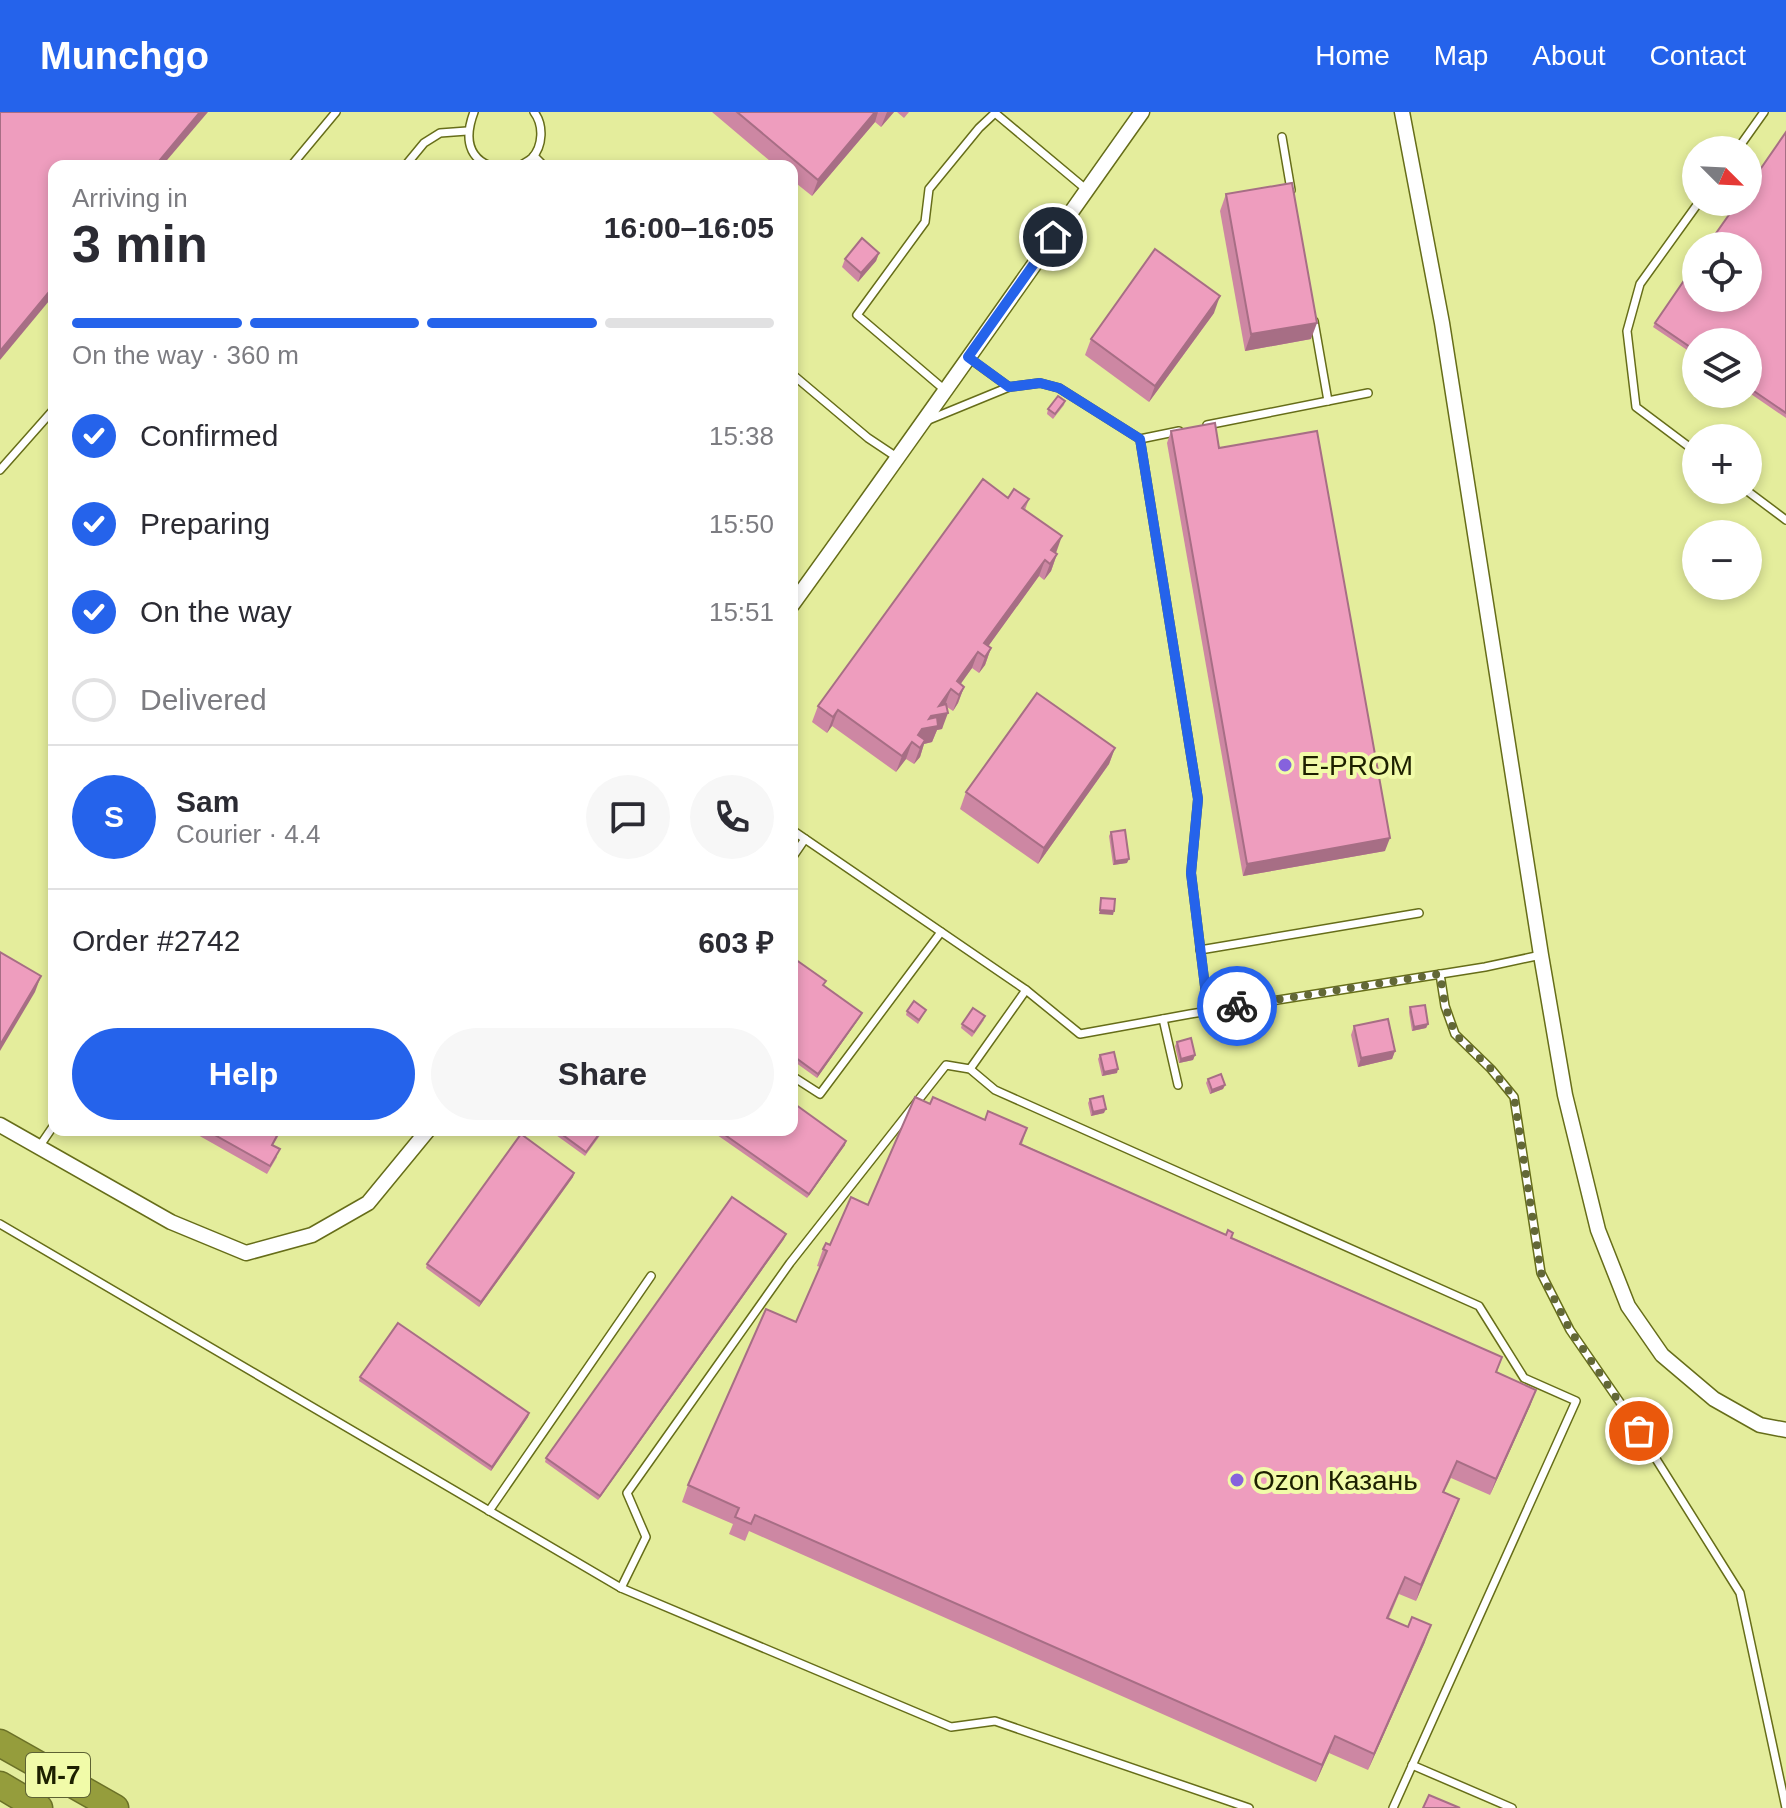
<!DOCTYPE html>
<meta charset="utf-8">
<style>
body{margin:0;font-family:Helvetica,sans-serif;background:#f7f7f7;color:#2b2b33;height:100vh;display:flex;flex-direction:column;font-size:30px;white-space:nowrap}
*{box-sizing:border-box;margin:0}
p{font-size:26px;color:#7c7c81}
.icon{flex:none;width:44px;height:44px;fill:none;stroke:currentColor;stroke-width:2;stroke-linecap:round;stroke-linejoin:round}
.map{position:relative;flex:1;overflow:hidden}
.drawer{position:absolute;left:48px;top:48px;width:750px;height:976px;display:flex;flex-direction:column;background:#fff;border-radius:16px;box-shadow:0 4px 12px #0003}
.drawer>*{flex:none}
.needle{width:52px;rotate:114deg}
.buttons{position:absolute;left:1682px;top:24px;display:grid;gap:16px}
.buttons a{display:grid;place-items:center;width:80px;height:80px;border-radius:50%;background:#fff;box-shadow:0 4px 12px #0003;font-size:40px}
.pin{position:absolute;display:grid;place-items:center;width:68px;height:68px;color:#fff;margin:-34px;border:4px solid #fff;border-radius:50%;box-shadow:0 2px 8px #0007}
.courier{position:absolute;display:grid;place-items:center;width:80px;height:80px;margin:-40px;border:6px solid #2563eb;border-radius:50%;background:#fff;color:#222;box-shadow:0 2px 10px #0007}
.head em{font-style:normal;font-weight:700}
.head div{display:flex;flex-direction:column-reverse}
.head{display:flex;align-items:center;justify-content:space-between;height:136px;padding:0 24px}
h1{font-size:52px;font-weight:700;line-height:60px}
.bar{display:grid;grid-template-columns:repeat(4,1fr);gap:12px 8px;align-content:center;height:96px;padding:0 24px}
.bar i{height:10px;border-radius:6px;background:#e1e1e2}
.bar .active{background:#2563eb}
.bar p{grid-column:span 4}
.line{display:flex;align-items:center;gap:20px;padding:0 24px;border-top:2px solid #e1e1e2}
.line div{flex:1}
.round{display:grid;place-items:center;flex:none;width:84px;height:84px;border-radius:42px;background:#f7f7f7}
ol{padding:0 24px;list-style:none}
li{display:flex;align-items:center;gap:24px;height:88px}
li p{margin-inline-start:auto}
li .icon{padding:8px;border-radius:50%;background:#2563eb;color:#fff;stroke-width:4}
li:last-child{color:#7c7c81}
li i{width:44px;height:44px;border:4px solid #e1e1e2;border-radius:50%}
.button{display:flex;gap:16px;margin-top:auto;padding:16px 24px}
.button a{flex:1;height:92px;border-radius:48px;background:#2563eb;color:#fff;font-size:32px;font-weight:700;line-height:92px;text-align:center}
.button a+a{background:#f7f7f7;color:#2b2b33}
header{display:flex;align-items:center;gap:48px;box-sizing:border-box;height:112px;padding:0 40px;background:#2563eb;color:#fff}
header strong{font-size:38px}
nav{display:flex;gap:44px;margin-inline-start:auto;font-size:28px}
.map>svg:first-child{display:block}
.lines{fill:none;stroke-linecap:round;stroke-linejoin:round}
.lane-casing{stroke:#666d19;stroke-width:10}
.street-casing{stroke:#666d19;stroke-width:17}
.highway-casing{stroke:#6b7127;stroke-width:29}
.lane{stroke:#fff;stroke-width:7}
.street{stroke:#fff;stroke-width:14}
.highway{stroke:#959d3c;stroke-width:26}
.wall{fill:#cd87a3}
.shaded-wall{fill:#a76e85}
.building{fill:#ee9dbe;stroke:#a76e85;stroke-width:2}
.done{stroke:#636837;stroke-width:8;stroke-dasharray:0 14.4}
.route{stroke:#2563eb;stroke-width:10}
.poi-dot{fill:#8662dd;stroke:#f1fba9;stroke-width:3}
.labels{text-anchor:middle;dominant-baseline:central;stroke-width:8;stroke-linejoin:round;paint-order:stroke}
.shield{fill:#f1fba9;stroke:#5d6233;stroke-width:2}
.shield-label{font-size:26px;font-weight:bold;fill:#1d2000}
.poi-label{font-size:28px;fill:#1d2000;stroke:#f1fba9;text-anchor:start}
</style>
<header>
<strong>Munchgo</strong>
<nav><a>Home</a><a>Map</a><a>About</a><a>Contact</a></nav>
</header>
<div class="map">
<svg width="1786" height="1696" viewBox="0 0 1786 1696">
<rect width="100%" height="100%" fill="#e4ed9c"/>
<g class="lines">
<g class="lane-casing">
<g id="lane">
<path d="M474 0C466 21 465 44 490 54"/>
<polyline points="1282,25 1291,78"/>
<polyline points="1737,38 1764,0"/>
<polyline points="534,44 544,54"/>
<polyline points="291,54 336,0"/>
<polyline points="405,54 424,31 440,21 467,19"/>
<path d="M520 54C524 51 529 49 532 46 543 34 544 13 534 0"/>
<polyline points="1314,209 1328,289"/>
<polyline points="969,246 1009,275 1040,271 1059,276 1140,327 1179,319"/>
<polyline points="792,262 868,326 898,346"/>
<polyline points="946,279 857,203 925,110 929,77 979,16 995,1 1087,78"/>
<polyline points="926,309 1009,275"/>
<polyline points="1207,313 1368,281"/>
<polyline points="1140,327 1198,687 1191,761 1208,899"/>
<polyline points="1696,340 1636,295 1627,219 1640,172 1699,90"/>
<polyline points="0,358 54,297"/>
<polyline points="1746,378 1786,408"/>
<polyline points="792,718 1026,878 1080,922 1190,902 1485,855 1541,843"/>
<polyline points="792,746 805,727"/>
<polyline points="1200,838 1419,801"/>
<polyline points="1440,862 1445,894 1455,922 1491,957 1514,985 1541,1161 1570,1218 1626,1299 1740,1481 1786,1696"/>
<polyline points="1163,907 1178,973"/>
<polyline points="970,957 1026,878"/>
<polyline points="792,964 820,982 941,820"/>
<polyline points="39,1035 54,1013"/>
<polyline points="0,1112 621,1476"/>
<polyline points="489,1399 651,1164"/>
<polyline points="1412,1653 1512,1696"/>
<polyline points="1249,1696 995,1609 951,1615 621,1476 646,1425 627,1381 790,1151 946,953 970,957 995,978 1479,1194 1524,1266 1576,1289 1393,1696"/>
</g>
</g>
<g class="street-casing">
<g id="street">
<polyline points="1402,0 1442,211 1541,843 1565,983 1598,1118 1628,1194 1662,1243 1714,1287 1760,1313 1786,1318"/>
<path d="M792 493C910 330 1025 165 1142 0"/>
<polyline points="0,1013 171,1110 246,1141 312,1123 368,1091 428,1018"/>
</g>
</g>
<g class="highway-casing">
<g id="highway">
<polyline points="0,1631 115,1696"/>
<polyline points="0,1673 39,1696"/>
</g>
</g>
<use href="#lane" class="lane"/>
<use href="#street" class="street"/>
<use href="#highway" class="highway"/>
</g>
<g class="wall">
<polygon points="712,0 894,0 881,15 875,10 812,84 792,68 792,54 776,54"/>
<polygon points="897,0 909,0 904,6"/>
<polygon points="1786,20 1786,306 1748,280 1748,230 1696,230 1696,244 1653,215 1655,211"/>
<polygon points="1226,82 1311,227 1245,239 1220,99"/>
<polygon points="879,141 876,149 858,170 842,155 845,147"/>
<polygon points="1214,201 1149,290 1085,243 1091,227"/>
<polygon points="1065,289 1064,293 1053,307 1047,302 1048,297"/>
<polygon points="1171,319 1219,336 1385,739 1243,764 1167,331"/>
<polygon points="1008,386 1029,387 1025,398 1057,442 1051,459 1044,468 1039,464 988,534 991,536 985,553 979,561 972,556 960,572 964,575 958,591 953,599 947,595 942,617 937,618 932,630 924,632 920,645 914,652 906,647 896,660 832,614 827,621 812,610 818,594"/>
<polygon points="1115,636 1109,652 1038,752 960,697 966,680"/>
<polygon points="1111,720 1127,751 1113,753 1109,724"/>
<polygon points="792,845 824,874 862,901 860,905 817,966 792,948"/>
<polygon points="1410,895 1428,912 1426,916 1412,919 1409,900"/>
<polygon points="926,898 918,912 906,903 907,899"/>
<polygon points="984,908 972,925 961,916 962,912"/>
<polygon points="1354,914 1395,939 1392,947 1358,955 1351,923"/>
<polygon points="1177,930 1195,943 1193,948 1179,951 1175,934"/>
<polygon points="1100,943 1117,961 1102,964 1098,947"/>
<polygon points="1208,967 1225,973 1223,977 1210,982 1206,971"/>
<polygon points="1090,987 1104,1001 1091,1004 1088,991"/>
<polygon points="930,992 985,1008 1027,1016 1022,1032 1502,1245 1497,1260 1536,1278 1530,1294 1490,1383 1451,1366 1444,1380 1459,1387 1416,1489 1399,1482 1389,1506 1425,1530 1368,1658 1329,1641 1316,1670 749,1419 745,1429 729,1422 733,1412 682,1390 688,1373 796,1210 820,1155 817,1154 823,1137 830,1133 868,1093"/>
<polygon points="189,1018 282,1018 273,1033 277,1045 267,1062"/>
<polygon points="549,1018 604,1018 585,1044"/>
<polygon points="710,1018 792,1018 845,1033 807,1086"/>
<polygon points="574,1061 573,1065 479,1195 426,1156 427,1152"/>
<polygon points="784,1127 598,1388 545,1350 546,1346"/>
<polygon points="360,1265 529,1301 528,1305 491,1359 359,1269"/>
</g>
<g class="shaded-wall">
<polygon points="200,0 208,0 162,54 155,54"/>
<polygon points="875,0 878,0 875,10 812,84 818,68"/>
<polygon points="887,0 894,0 881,15"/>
<polygon points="879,141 876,149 858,170 861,161"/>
<polygon points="54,174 54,183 0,248 0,239"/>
<polygon points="1220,184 1214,201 1149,290 1155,274"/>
<polygon points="1317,211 1311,227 1245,239 1251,222"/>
<polygon points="1062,424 1056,441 1048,450 1051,438"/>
<polygon points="1057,442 1051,459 1044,468 1050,452"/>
<polygon points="1045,448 1039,464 982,543 984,531"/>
<polygon points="991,536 985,553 979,561 985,545"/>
<polygon points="978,540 972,556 955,580 957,569"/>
<polygon points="964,575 958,591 953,599 959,583"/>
<polygon points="951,577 945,593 948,601 942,617 937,618 932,630 924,632 920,645 914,652 920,636 918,623"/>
<polygon points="838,598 832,614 827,621 833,605"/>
<polygon points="912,630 906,647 896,660 902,644"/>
<polygon points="1115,636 1109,652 1038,752 1044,736"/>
<polygon points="1390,726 1385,739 1243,764 1247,752"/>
<polygon points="1129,747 1127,751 1113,753 1115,749"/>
<polygon points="1100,798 1114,799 1113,803 1099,802"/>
<polygon points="41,864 35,880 0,939 0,933"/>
<polygon points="862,901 860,905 817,966 818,962"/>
<polygon points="1428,912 1426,916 1412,919 1414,915"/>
<polygon points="1395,939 1392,947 1358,955 1361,946"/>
<polygon points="1195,943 1193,948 1179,951 1181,947"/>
<polygon points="1118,957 1117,961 1102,964 1104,960"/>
<polygon points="1225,973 1223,977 1210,982 1212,978"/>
<polygon points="1106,997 1104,1001 1091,1004 1093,1000"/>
<polygon points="846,1029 845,1033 807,1086 809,1082"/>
<polygon points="574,1061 573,1065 479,1195 481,1190"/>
<polygon points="786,1122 784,1127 598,1388 600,1384"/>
<polygon points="1536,1278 1530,1294 1490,1383 1496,1367"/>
<polygon points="529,1301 528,1305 491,1359 492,1355"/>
<polygon points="1459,1387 1453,1403 1416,1489 1421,1473"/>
<polygon points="1431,1513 1425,1530 1368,1658 1374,1642"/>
<polygon points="1335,1624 1329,1641 1316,1670 1322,1653"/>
</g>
<g class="building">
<polygon points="0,0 200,0 155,54 54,54 54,174 0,239"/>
<polygon points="737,0 875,0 818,68"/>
<polygon points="1786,20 1786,301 1748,275 1748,230 1696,230 1696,239 1655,211 1696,151 1696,186 1748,186 1748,134 1707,134 1738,90 1748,90 1748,75"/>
<polygon points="1292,71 1317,211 1251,222 1226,82"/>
<polygon points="862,126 879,141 861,161 845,147"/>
<polygon points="1155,137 1220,184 1155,274 1091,227"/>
<polygon points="1058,284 1065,289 1055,302 1048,297"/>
<polygon points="1215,311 1219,336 1317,319 1390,726 1247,752 1171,319"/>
<polygon points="983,367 1008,386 1014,377 1029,387 1022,396 1062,424 1051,438 1057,442 1050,452 1045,448 984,531 991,536 985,545 978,540 957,569 964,575 959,583 951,577 939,594 946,592 948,601 931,604 929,607 937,605 938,614 922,617 918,623 925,628 920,636 912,630 902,644 838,598 833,605 818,594"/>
<polygon points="1037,581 1115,636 1044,736 966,680"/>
<polygon points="1125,718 1129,747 1115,749 1111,720"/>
<polygon points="1101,786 1115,787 1114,799 1100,798"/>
<polygon points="0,840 41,864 0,933"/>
<polygon points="792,845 826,869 823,873 862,901 818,962 792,943"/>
<polygon points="914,889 926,898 919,908 907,899"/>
<polygon points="1425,893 1428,912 1414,915 1410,895"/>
<polygon points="973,896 985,904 974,920 962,912"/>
<polygon points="1388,907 1395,939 1361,946 1354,914"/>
<polygon points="1191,926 1195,943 1181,947 1177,930"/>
<polygon points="1114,940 1118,957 1104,960 1100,943"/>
<polygon points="1221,962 1225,973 1212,978 1208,967"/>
<polygon points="1103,984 1106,997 1093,1000 1090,987"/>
<polygon points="915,985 930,992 933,985 985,1008 988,999 1027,1016 1020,1032 1226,1123 1228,1118 1233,1121 1231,1126 1502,1245 1496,1260 1536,1278 1496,1367 1457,1349 1443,1380 1459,1387 1421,1473 1405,1465 1387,1506 1408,1515 1412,1505 1431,1513 1374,1642 1335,1624 1322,1653 755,1403 751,1412 735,1405 739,1396 688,1373 766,1197 796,1210 827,1139 823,1137 826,1131 830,1133 851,1085 868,1093"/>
<polygon points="792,990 846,1029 809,1082 718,1018 792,1018"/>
<polygon points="206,1018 280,1018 272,1033 280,1037 270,1054"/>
<polygon points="556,1018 602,1018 586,1040"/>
<polygon points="521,1022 574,1061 481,1190 427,1152"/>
<polygon points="732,1085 786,1122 600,1384 546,1346"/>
<polygon points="398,1211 529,1301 492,1355 360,1265"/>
<polygon points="1429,1683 1460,1696 1423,1696"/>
</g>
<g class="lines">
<polyline class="done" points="1237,894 1440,862 1445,894 1455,922 1491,957 1514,985 1541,1161 1570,1218 1639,1319"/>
<polyline class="route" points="1053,125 968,245 1009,275 1040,271 1059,276 1140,327 1198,687 1191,761 1208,899 1237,894"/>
</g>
<g class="poi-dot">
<circle cx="1285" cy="653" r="8"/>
<circle cx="1237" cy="1368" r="8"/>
</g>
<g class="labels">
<rect class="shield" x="26" y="1641" width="64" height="44" rx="6"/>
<g class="shield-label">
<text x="58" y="1663">М-7</text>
</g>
<g class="poi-label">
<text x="1301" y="653">E-PROM</text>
<text x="1253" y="1368">Ozon Казань</text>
</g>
</g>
</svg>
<div class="buttons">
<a><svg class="needle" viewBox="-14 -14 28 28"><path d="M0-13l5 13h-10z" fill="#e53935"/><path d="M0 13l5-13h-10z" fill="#7c7c81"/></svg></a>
<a><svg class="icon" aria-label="locate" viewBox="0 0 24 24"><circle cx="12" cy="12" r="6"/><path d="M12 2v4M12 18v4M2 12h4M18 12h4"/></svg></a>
<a><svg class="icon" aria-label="layers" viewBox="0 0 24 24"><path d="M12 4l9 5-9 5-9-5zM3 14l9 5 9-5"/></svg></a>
<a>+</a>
<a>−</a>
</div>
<div class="pin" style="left:1639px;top:1319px;background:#ea580c"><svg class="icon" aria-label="bag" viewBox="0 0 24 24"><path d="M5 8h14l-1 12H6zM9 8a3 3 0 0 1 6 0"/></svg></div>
<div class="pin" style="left:1053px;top:125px;background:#1f2937"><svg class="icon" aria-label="home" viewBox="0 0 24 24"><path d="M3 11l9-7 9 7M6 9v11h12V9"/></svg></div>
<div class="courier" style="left:1237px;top:894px"><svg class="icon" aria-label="bike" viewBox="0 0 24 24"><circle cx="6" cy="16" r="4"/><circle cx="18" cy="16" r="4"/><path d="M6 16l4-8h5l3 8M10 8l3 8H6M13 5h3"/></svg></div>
<section class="drawer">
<div class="head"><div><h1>3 min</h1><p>Arriving in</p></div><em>16:00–16:05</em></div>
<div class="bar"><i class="active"></i><i class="active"></i><i class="active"></i><i></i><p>On the way · 360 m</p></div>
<ol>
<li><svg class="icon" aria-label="check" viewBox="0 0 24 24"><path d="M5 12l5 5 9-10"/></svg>Confirmed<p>15:38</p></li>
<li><svg class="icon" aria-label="check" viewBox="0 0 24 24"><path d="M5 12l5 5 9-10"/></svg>Preparing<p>15:50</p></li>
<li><svg class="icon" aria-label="check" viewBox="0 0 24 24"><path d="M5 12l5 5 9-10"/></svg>On the way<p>15:51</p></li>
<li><i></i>Delivered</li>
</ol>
<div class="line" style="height:144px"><b class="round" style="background:#2563eb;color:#fff">S</b><div><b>Sam</b><p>Courier · 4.4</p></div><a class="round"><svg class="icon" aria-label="chat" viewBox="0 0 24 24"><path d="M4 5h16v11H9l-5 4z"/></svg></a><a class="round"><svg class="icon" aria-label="phone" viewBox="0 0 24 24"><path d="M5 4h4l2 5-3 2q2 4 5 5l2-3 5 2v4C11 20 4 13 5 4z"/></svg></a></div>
<div class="line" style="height:104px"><div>Order #2742</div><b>603 ₽</b></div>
<div class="button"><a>Help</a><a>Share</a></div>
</section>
</div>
